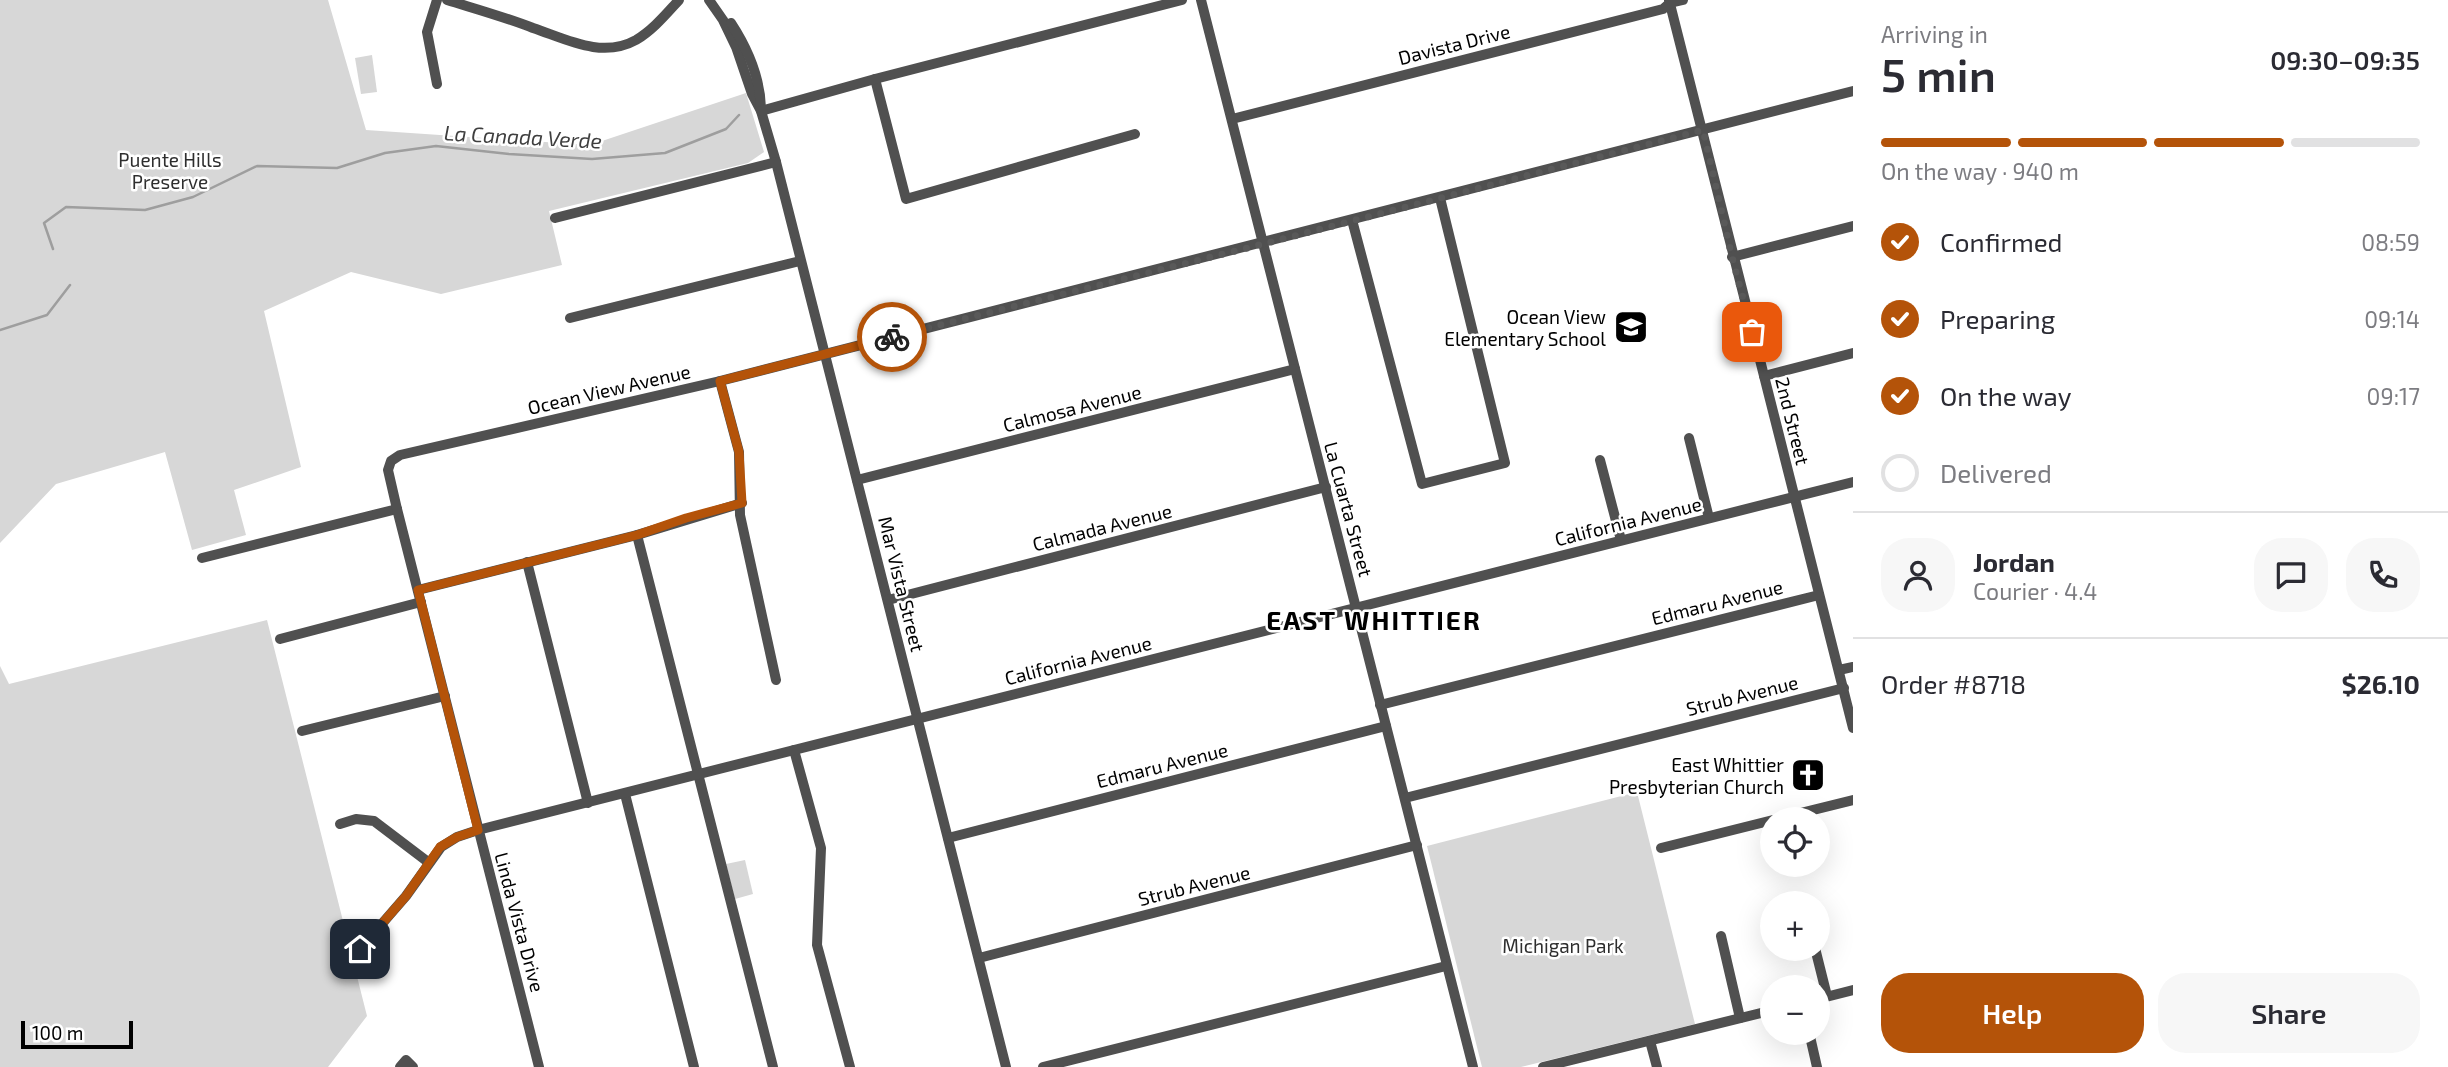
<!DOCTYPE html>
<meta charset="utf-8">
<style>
body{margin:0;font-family:"Exo 2",sans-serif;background:#f7f7f7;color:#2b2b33;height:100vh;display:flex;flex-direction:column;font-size:26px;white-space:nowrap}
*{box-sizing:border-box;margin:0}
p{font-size:23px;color:#7c7c81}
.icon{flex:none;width:38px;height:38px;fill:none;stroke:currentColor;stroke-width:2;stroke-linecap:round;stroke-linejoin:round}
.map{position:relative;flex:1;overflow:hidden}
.drawer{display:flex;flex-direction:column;background:#fff;width:595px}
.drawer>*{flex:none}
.buttons{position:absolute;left:1760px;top:807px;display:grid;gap:14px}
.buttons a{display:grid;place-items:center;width:70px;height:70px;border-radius:50%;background:#fff;box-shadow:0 7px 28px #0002;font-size:35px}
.scale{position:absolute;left:21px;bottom:18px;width:112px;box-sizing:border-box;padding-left:7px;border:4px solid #000;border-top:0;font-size:19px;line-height:24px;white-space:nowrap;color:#000;-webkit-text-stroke:5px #fff;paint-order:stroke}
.pin{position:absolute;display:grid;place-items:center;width:60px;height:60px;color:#fff;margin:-30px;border-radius:14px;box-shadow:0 4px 10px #0006}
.courier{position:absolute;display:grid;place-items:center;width:70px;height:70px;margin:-35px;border:5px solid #b45309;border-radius:50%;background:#fff;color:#222;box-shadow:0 2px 9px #0007}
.overview em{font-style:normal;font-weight:600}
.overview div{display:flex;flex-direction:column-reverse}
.overview{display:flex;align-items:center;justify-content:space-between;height:119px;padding:0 28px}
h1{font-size:46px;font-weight:600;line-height:52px}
.bar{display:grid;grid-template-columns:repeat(4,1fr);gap:10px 7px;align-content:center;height:84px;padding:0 28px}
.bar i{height:9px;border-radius:5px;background:#e1e1e2}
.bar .selected{background:#b45309}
.bar p{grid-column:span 4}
.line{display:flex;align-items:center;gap:18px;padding:0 28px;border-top:2px solid #e1e1e2}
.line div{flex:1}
.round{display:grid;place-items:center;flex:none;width:74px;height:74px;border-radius:28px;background:#f7f7f7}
ol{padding:0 28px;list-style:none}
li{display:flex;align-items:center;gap:21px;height:77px}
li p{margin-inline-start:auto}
li .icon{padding:7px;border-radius:50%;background:#b45309;color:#fff;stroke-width:4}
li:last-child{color:#7c7c81}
li i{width:38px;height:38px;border:4px solid #e1e1e2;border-radius:50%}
.cta{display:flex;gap:14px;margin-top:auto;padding:14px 28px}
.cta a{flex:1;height:80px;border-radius:28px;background:#b45309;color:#fff;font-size:28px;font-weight:600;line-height:80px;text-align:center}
.cta a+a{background:#f7f7f7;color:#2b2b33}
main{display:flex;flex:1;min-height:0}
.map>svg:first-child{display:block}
.green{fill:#d7d7d7}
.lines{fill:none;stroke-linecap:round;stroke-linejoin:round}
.stream{stroke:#9e9e9e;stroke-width:2.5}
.minor{stroke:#505050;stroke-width:10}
.done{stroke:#595959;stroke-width:7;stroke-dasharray:0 12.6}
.route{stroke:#b45309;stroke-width:9}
.labels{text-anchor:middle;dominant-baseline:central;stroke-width:5;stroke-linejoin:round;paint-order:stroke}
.street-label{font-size:19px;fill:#000;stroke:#fff}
.park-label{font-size:19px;fill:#2e2e2e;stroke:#fff}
.poi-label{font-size:19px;fill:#000;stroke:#fff;text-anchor:end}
.water-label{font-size:21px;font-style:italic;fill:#3f3f3f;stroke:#fff}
.district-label{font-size:26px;font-weight:bold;letter-spacing:2px;fill:#000;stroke:#fff}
</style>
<main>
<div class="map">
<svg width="1853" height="1067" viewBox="0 0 1853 1067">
<rect width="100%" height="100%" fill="#fff"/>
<g class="green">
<polygon points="0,0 328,0 366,130 590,145 746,93 764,152 748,163 549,211 562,265 441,294 351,272 264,311 301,467 234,490 246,535 192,550 165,452 56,484 0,543"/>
<polygon points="372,55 377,92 361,94 355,58"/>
<polygon points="267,620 367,1016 328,1067 0,1067 0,666 9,684"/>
<polygon points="1637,792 1695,1024 1521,1067 1482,1067 1427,846"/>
<polygon points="745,860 753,894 735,899 726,864"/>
</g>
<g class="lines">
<g class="stream">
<polyline points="53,249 44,223 66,207 145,210 193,197 257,166 337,168 385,153 436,146 509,154 592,159 665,153 726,129 739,115"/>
<polyline points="0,330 47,315 70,285"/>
</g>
<g class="minor">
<polyline points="437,0 427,32 437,84"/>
<path d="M447 0C476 9 505 17 533 28 566 39 602 59 636 40 653 30 666 14 679 0"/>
<polyline points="709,0 723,20 736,47 752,94 761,111 776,162 1006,1067"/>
<polyline points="1201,0 1473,1067"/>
<polyline points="1669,0 1853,728"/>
<path d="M731 23C748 49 760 77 761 108"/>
<polyline points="875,79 906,199 1135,134"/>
<polyline points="761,111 875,79 1182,0"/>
<polyline points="1232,119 1663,9 1670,3 1683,0"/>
<polyline points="555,218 776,162"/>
<polyline points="1352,220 1422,484 1505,463 1440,198"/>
<polyline points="1732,257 1853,226"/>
<polyline points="570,318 800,261"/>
<polyline points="1764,376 1853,353"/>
<polyline points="720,381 739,452 740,515 776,680"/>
<polyline points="1689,438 1709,518"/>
<polyline points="1600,460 1621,540"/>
<polyline points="857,480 1295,369"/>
<polyline points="637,535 773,1067"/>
<polyline points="202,558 397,509"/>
<polyline points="527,562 588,803"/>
<polyline points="418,590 637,535 742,503"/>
<polyline points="888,600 1326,487"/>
<polyline points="280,639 421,602"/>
<polyline points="1839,670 1853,667"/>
<polyline points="1380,705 1819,595"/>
<polyline points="302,731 445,696"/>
<polyline points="794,750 821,848 817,945 850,1067"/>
<polyline points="625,794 694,1067"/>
<polyline points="1405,798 1844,688"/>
<polyline points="1777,819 1853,800"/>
<polyline points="340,824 356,819 374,821 428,862"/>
<polyline points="948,838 1386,726"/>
<polyline points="1661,848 1773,820"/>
<polyline points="1721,936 1740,1018"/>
<polyline points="1815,948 1827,996"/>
<polyline points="360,949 406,896 441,847 457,837 478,830 1853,482"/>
<polyline points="979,958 1417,845"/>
<polyline points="1818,999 1853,990"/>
<polyline points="1809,1032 1817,1067"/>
<polyline points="1650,1041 1657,1067"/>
<polyline points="400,1067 406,1060 413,1067"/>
<polyline points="539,1067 397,509 388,470 391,461 400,455 720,381 1853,91"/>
<polyline points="1043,1067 1446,966"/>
<polyline points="1543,1067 1773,1010"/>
</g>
</g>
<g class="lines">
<polyline class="done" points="892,337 1263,244 1703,130 1732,257 1752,332"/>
<polyline class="route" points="360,949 406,896 440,847 457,837 478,830 418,590 637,535 686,518 742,503 739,452 720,381 892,337"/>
</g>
<defs>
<g id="school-square" transform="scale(1.75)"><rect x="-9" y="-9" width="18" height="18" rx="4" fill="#000" stroke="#fff"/><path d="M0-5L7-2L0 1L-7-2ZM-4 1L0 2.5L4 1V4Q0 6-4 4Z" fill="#fff"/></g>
<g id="church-square" transform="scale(1.75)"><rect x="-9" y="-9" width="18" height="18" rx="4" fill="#000" stroke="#fff"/><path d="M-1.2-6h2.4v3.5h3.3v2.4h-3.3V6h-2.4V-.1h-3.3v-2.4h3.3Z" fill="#fff"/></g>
</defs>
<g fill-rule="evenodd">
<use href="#school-square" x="1631" y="327"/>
<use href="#church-square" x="1808" y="775"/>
</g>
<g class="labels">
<g class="street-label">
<text transform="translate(1454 44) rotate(-14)">Davista Drive</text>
<text transform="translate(609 389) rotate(-13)">Ocean View Avenue</text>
<text transform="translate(1072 408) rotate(-14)">Calmosa Avenue</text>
<text transform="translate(1793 421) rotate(76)">2nd Street</text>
<text transform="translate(1349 509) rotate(75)">La Cuarta Street</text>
<text transform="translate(1628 521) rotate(-14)">California Avenue</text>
<text transform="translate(1102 527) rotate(-14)">Calmada Avenue</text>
<text transform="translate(902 584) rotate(76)">Mar Vista Street</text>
<text transform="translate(1717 602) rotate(-14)">Edmaru Avenue</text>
<text transform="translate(1078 660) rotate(-14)">California Avenue</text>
<text transform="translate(1742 695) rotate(-14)">Strub Avenue</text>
<text transform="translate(1162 765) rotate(-14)">Edmaru Avenue</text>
<text transform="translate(1194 885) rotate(-14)">Strub Avenue</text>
<text transform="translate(520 922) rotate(75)">Linda Vista Drive</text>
</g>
<g class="park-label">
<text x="170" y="159">Puente Hills<tspan x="170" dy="22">Preserve</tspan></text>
<text x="1563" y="945">Michigan Park</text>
</g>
<g class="poi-label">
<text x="1606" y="316">Ocean View<tspan x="1606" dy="22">Elementary School</tspan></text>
<text x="1784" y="764">East Whittier<tspan x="1784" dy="22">Presbyterian Church</tspan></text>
</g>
<g class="water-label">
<text transform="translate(523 136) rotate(3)">La Canada Verde</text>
</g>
<g class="district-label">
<text x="1374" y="619">EAST WHITTIER</text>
</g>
</g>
</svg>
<div class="buttons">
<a><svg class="icon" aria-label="locate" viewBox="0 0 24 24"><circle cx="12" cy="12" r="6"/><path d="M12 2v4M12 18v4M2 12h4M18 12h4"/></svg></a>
<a>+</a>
<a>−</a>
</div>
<div class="scale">100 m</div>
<div class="pin" style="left:1752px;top:332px;background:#ea580c"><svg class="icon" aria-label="bag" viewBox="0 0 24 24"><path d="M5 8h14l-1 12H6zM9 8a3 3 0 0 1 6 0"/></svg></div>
<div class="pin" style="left:360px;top:949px;background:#1f2937"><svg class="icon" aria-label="home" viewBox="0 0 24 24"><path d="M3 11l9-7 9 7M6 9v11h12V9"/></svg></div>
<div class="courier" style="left:892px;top:337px"><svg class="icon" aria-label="bike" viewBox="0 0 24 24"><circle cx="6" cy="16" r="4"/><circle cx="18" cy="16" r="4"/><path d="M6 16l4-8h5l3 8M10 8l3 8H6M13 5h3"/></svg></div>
</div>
<section class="drawer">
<div class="overview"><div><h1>5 min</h1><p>Arriving in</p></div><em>09:30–09:35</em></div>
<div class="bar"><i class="selected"></i><i class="selected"></i><i class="selected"></i><i></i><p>On the way · 940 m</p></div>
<ol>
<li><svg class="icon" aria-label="check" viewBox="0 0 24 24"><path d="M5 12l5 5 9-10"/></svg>Confirmed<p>08:59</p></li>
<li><svg class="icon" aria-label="check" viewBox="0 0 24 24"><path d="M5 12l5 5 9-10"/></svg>Preparing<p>09:14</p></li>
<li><svg class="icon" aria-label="check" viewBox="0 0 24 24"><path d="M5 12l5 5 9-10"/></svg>On the way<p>09:17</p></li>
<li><i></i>Delivered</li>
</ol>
<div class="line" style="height:126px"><a class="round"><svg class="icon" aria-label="person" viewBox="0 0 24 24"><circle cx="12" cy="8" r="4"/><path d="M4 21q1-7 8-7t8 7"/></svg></a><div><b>Jordan</b><p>Courier · 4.4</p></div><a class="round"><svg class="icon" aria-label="chat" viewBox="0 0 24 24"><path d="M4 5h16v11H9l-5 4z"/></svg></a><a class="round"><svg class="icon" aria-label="phone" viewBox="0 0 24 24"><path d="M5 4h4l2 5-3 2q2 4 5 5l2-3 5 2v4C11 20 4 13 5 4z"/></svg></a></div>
<div class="line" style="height:91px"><div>Order #8718</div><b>$26.10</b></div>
<div class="cta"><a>Help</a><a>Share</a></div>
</section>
</main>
